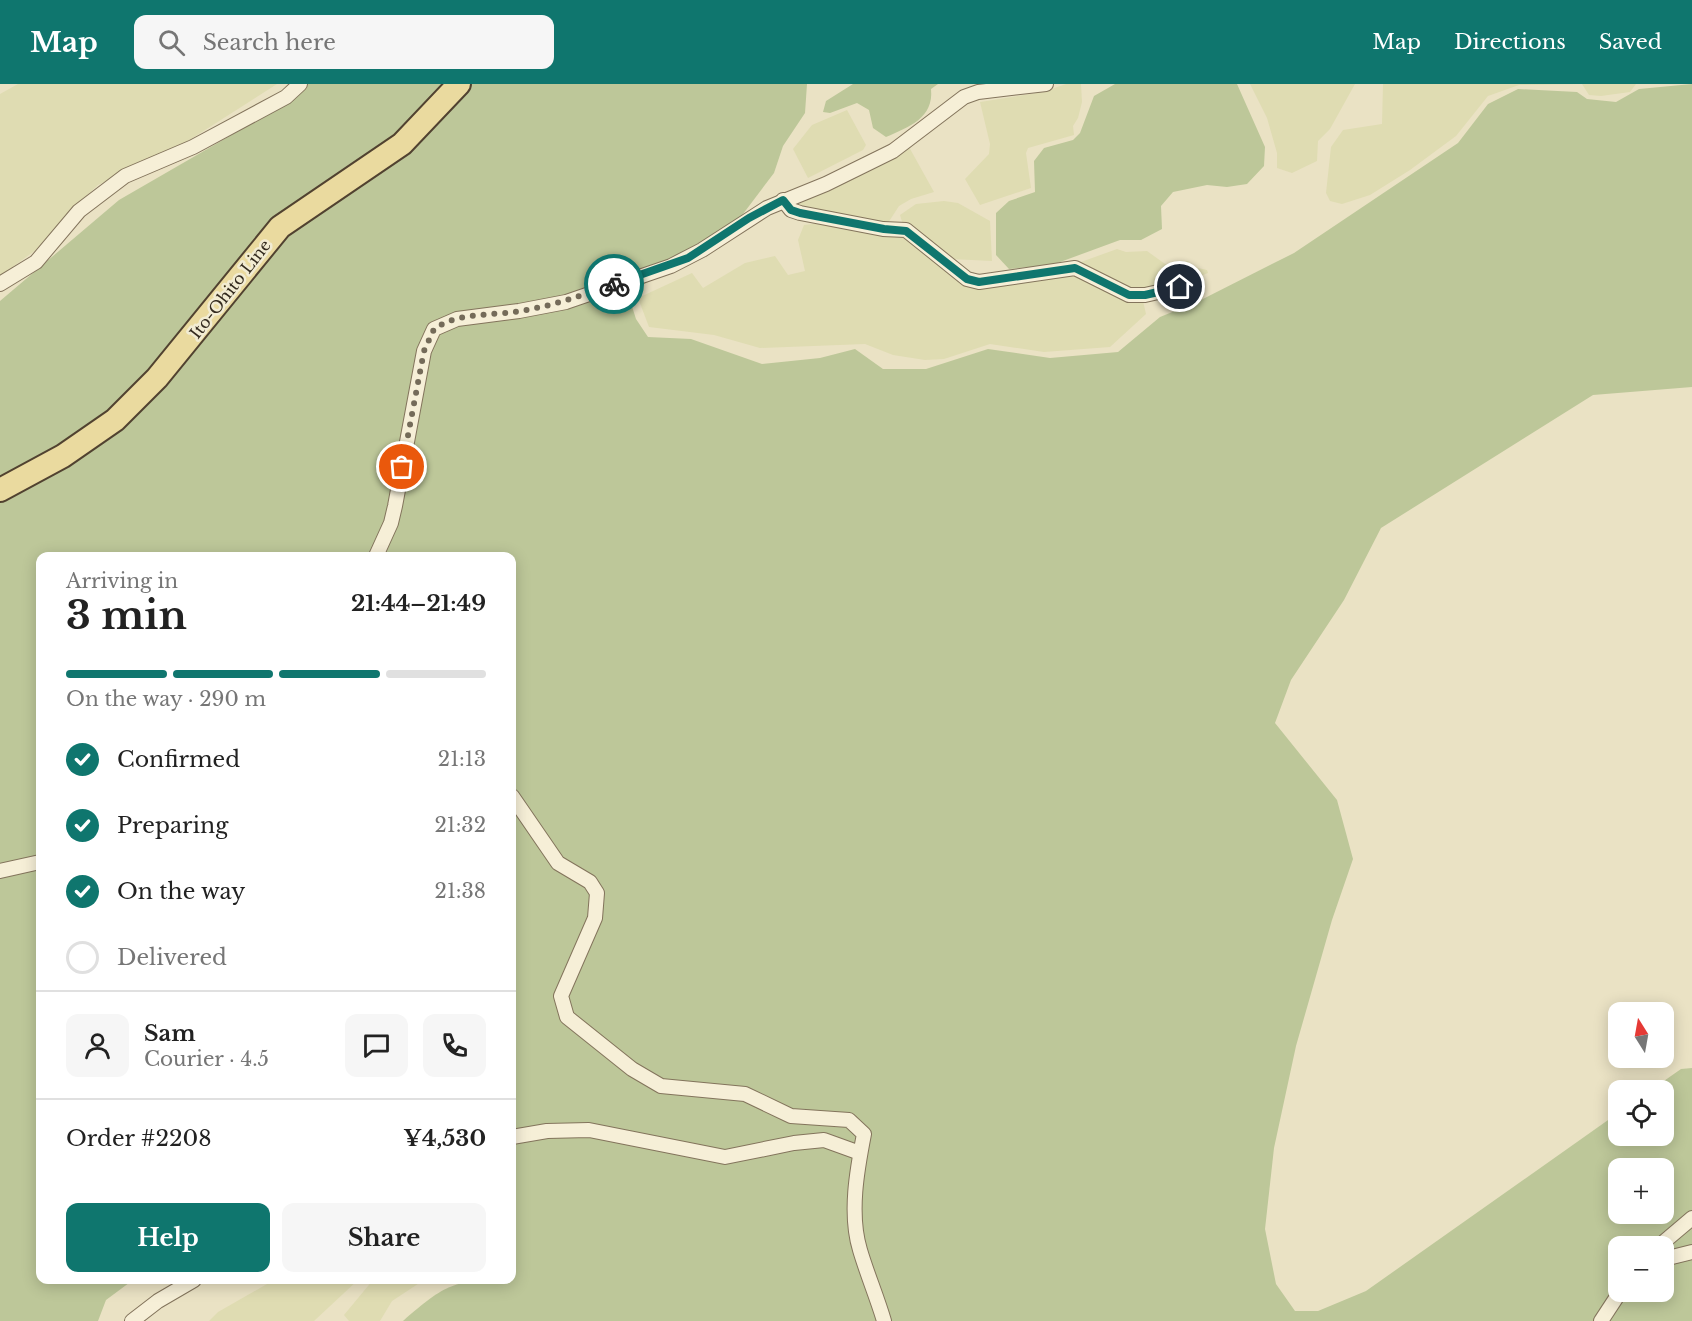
<!DOCTYPE html>
<meta charset="utf-8">
<style>
body{margin:0;font-family:"Libre Baskerville",serif;background:#f6f6f6;color:#222;height:100vh;display:flex;flex-direction:column;font-size:22px;white-space:nowrap}
*{box-sizing:border-box;margin:0}
p{font-size:20px;color:#767676}
.icon{flex:none;width:33px;height:33px;fill:none;stroke:currentColor;stroke-width:2;stroke-linecap:round;stroke-linejoin:round}
.map{position:relative;flex:1;overflow:hidden}
.sheet{position:absolute;left:36px;top:468px;width:480px;height:732px;display:flex;flex-direction:column;background:#fff;border-radius:12px;box-shadow:0 3px 15px #0003}
.sheet>*{flex:none}
.needle{width:39px;rotate:349deg}
.fabs{position:absolute;left:1608px;top:918px;display:grid;gap:12px}
.fabs a{display:grid;place-items:center;width:66px;height:66px;border-radius:12px;background:#fff;box-shadow:0 3px 15px #0003;font-size:30px}
.pin{position:absolute;display:grid;place-items:center;width:51px;height:51px;color:#fff;margin:-26px;border:3px solid #fff;border-radius:50%;box-shadow:0 2px 6px #0007}
.courier{position:absolute;display:grid;place-items:center;width:60px;height:60px;margin:-30px;border:4px solid #0f766e;border-radius:50%;background:#fff;color:#222;box-shadow:0 2px 8px #0007}
.overview em{font-style:normal;font-weight:700}
.overview div{display:flex;flex-direction:column-reverse}
.overview{display:flex;align-items:center;justify-content:space-between;height:102px;padding:0 30px}
h1{font-size:39px;font-weight:700;line-height:45px}
.bar{display:grid;grid-template-columns:repeat(4,1fr);gap:9px 6px;align-content:center;height:72px;padding:0 30px}
.bar i{height:8px;border-radius:4px;background:#e0e0e0}
.bar .current{background:#0f766e}
.bar p{grid-column:span 4}
.line{display:flex;align-items:center;gap:15px;padding:0 30px;border-top:2px solid #e0e0e0}
.line div{flex:1}
.round{display:grid;place-items:center;flex:none;width:63px;height:63px;border-radius:12px;background:#f6f6f6}
ol{padding:0 30px;list-style:none}
li{display:flex;align-items:center;gap:18px;height:66px}
li p{margin-inline-start:auto}
li .icon{padding:6px;border-radius:50%;background:#0f766e;color:#fff;stroke-width:4}
li:last-child{color:#767676}
li i{width:33px;height:33px;border:3px solid #e0e0e0;border-radius:50%}
.primary-button{display:flex;gap:12px;margin-top:auto;padding:12px 30px}
.primary-button a{flex:1;height:69px;border-radius:12px;background:#0f766e;color:#fff;font-size:24px;font-weight:700;line-height:69px;text-align:center}
.primary-button a+a{background:#f6f6f6;color:#222}
header{display:flex;align-items:center;gap:36px;box-sizing:border-box;height:84px;padding:0 30px;background:#0f766e;color:#fff}
header strong{font-size:28px}
nav{display:flex;gap:33px;margin-inline-start:auto;font-size:21px}
.search{width:420px;height:54px;background:#f6f6f6;display:flex;align-items:center;gap:15px;box-sizing:border-box;padding:0 21px;border-radius:12px;color:#767676;font-size:22px}
.map>svg:first-child{display:block}
.farmland{fill:#dfdcb2}
.green{fill:#bdc799;fill-rule:evenodd}
.lines{fill:none;stroke-linecap:round;stroke-linejoin:round}
.minor-casing{stroke:#83745c;stroke-width:16}
.primary-casing{stroke:#514230;stroke-width:26}
.minor{stroke:#f6efd7;stroke-width:14}
.primary{stroke:#eada9f;stroke-width:22}
.done{stroke:#746b59;stroke-width:6;stroke-dasharray:0 10.8}
.route{stroke:#0f766e;stroke-width:8}
.labels{text-anchor:middle;dominant-baseline:central;stroke-width:5;stroke-linejoin:round;paint-order:stroke}
.street-label{font-size:16px;fill:#342b1f;stroke:#f2ecd3}
</style>
<header>
<strong>Map</strong>
<div class="search"><svg class="icon" aria-label="search" viewBox="0 0 24 24"><circle cx="10" cy="10" r="6"/><path d="M15 15l6 6"/></svg>Search here</div>
<nav><a>Map</a><a>Directions</a><a>Saved</a></nav>
</header>
<div class="map">
<svg width="1692" height="1237" viewBox="0 0 1692 1237">
<rect width="100%" height="100%" fill="#eae2c4"/>
<g class="farmland">
<polygon points="18,0 277,0 180,62 98,101 66,131 40,163 0,192 0,10"/>
<polygon points="1066,0 1081,0 1082,18 1078,34 1073,42 1074,51 1028,64 1026,69 1031,104 980,121 965,95 989,70 990,60 980,18 1043,8"/>
<polygon points="1250,0 1355,0 1330,45 1318,57 1317,77 1292,89 1277,84 1277,69 1267,34"/>
<polygon points="1383,0 1636,0 1630,8 1601,12 1589,11 1582,0 1519,1 1488,12 1456,52 1410,86 1370,111 1342,120 1330,117 1326,109 1331,63 1343,46 1382,40"/>
<polygon points="847,26 866,61 863,66 808,94 793,65 812,41"/>
<polygon points="909,63 934,108 911,115 899,122 888,139 795,122"/>
<polygon points="944,117 958,119 990,137 992,177 951,175 903,141 900,131 916,120"/>
<polygon points="820,139 905,153 962,198 1075,189 1143,217 1146,230 1110,263 1044,268 990,260 944,275 925,276 893,271 865,260 760,264 714,251 649,243 638,214 692,189 703,204 745,179 775,172 788,191 805,187 798,156 804,141"/>
<polygon points="1117,165 1126,168 1147,167 1165,180 1177,181 1188,177 1194,183 1207,186 1208,189 1180,200 1131,208 1080,182 1081,178"/>
<polygon points="274,1196 358,1196 314,1237 209,1237 218,1228"/>
<polygon points="373,1196 424,1196 392,1217 380,1237 349,1237 344,1231"/>
</g>
<g class="green">
<path d="M306 0H807L805 29 783 62 774 89 743 130 668 188 636 204 629 213 636 235 648 253 691 255 762 280 820 274 855 265 883 285H926L988 265 1050 274 1118 268 1160 233 1197 218 1294 169 1458 59 1488 20 1518 5 1577 8 1587 15 1616 18 1639 5 1692 0V303L1593 311 1381 444 1344 516 1291 596 1275 639 1337 716 1353 775 1332 836 1296 962 1274 1064 1265 1145 1276 1200 1295 1227H1318L1366 1207 1618 1029V1052H1664V1006H1651L1681 985 1692 984V1237H403C447 1199 453 1196 512 1196V472H40V1196H133L106 1216 98 1237H0V217L119 116 254 38ZM1618 1084H1664V1130H1618ZM1618 1162H1664V1208H1618Z"/>
<path d="M853 0H938L931 5C934 34 909 43 886 53L873 44 869 26 857 19 830 29 823 28 826 17Z"/>
<polygon points="1115,0 1237,0 1265,63 1264,82 1247,100 1227,103 1207,101 1173,108 1161,122 1162,145 1141,156 1120,156 1052,181 1009,185 996,171 996,129 1009,117 1035,108 1034,77 1044,64 1073,56 1080,49 1094,12"/>
</g>
<g class="lines">
<g class="minor-casing">
<g id="minor">
<polyline points="783,116 791,126 800,129 883,145 906,146 967,195 979,198 1075,184 1129,211 1145,211 1180,203"/>
<polyline points="0,200 36,178 79,127 125,92 193,63 286,13 300,0"/>
<polyline points="376,472 391,439 395,422 424,267 434,245 457,235 519,227 566,218 671,182 702,166 767,124 826,100 893,67 964,13 978,8 1046,0"/>
<path d="M512 712 558 779 590 798 597 809 595 834 561 912 567 933 632 985 661 1002 745 1010 791 1032 849 1036 864 1050C857 1086 849 1130 860 1166 867 1190 877 1213 884 1237"/>
<polyline points="0,787 40,778"/>
<polyline points="512,1053 547,1047 589,1046 725,1073 794,1059 824,1056 860,1069"/>
<polyline points="1659,1162 1692,1134"/>
<polyline points="1664,1175 1692,1168"/>
<polyline points="132,1237 158,1217 194,1196"/>
<polyline points="1601,1237 1620,1208"/>
</g>
</g>
<g class="primary-casing">
<polyline id="primary" points="0,406 63,372 115,336 157,294 280,143 402,60 459,0"/>
</g>
<use href="#minor" class="minor"/>
<use href="#primary" class="primary"/>
</g>
<g class="lines">
<path class="done" d="M402 383 424 267 434 245C458 228 492 232 520 227 553 222 583 211 614 200"/>
<polyline class="route" points="614,200 688,174 749,134 783,116 791,126 800,129 884,145 906,147 967,195 979,198 1075,184 1129,211 1145,211 1180,203"/>
</g>
<g class="labels">
<g class="street-label">
<text transform="translate(230 205) rotate(-52)">Ito-Ohito Line</text>
</g>
</g>
</svg>
<div class="fabs">
<a><svg class="needle" viewBox="-14 -14 28 28"><path d="M0-13l5 13h-10z" fill="#e53935"/><path d="M0 13l5-13h-10z" fill="#767676"/></svg></a>
<a><svg class="icon" aria-label="locate" viewBox="0 0 24 24"><circle cx="12" cy="12" r="6"/><path d="M12 2v4M12 18v4M2 12h4M18 12h4"/></svg></a>
<a>+</a>
<a>−</a>
</div>
<div class="pin" style="left:402px;top:383px;background:#ea580c"><svg class="icon" aria-label="bag" viewBox="0 0 24 24"><path d="M5 8h14l-1 12H6zM9 8a3 3 0 0 1 6 0"/></svg></div>
<div class="pin" style="left:1180px;top:203px;background:#1f2937"><svg class="icon" aria-label="home" viewBox="0 0 24 24"><path d="M3 11l9-7 9 7M6 9v11h12V9"/></svg></div>
<div class="courier" style="left:614px;top:200px"><svg class="icon" aria-label="bike" viewBox="0 0 24 24"><circle cx="6" cy="16" r="4"/><circle cx="18" cy="16" r="4"/><path d="M6 16l4-8h5l3 8M10 8l3 8H6M13 5h3"/></svg></div>
<section class="sheet">
<div class="overview"><div><h1>3 min</h1><p>Arriving in</p></div><em>21:44–21:49</em></div>
<div class="bar"><i class="current"></i><i class="current"></i><i class="current"></i><i></i><p>On the way · 290 m</p></div>
<ol>
<li><svg class="icon" aria-label="check" viewBox="0 0 24 24"><path d="M5 12l5 5 9-10"/></svg>Confirmed<p>21:13</p></li>
<li><svg class="icon" aria-label="check" viewBox="0 0 24 24"><path d="M5 12l5 5 9-10"/></svg>Preparing<p>21:32</p></li>
<li><svg class="icon" aria-label="check" viewBox="0 0 24 24"><path d="M5 12l5 5 9-10"/></svg>On the way<p>21:38</p></li>
<li><i></i>Delivered</li>
</ol>
<div class="line" style="height:108px"><a class="round"><svg class="icon" aria-label="person" viewBox="0 0 24 24"><circle cx="12" cy="8" r="4"/><path d="M4 21q1-7 8-7t8 7"/></svg></a><div><b>Sam</b><p>Courier · 4.5</p></div><a class="round"><svg class="icon" aria-label="chat" viewBox="0 0 24 24"><path d="M4 5h16v11H9l-5 4z"/></svg></a><a class="round"><svg class="icon" aria-label="phone" viewBox="0 0 24 24"><path d="M5 4h4l2 5-3 2q2 4 5 5l2-3 5 2v4C11 20 4 13 5 4z"/></svg></a></div>
<div class="line" style="height:78px"><div>Order #2208</div><b>¥4,530</b></div>
<div class="primary-button"><a>Help</a><a>Share</a></div>
</section>
</div>
